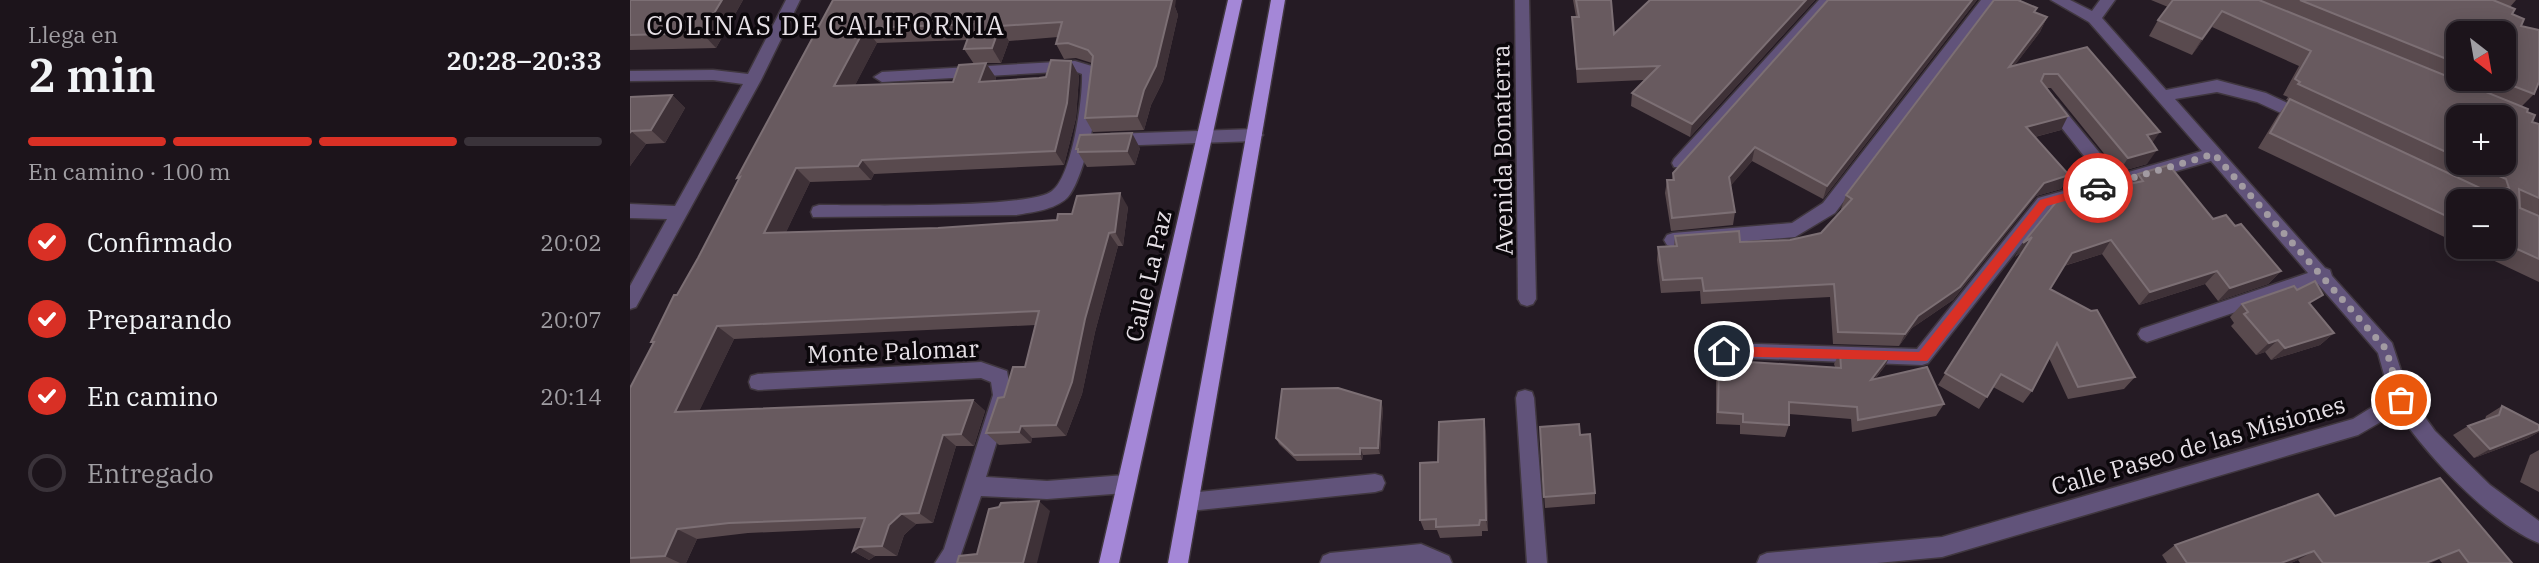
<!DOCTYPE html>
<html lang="es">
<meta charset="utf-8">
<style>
body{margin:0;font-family:"IBM Plex Serif",serif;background:#251d24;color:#f1f3f6;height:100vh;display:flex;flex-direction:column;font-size:26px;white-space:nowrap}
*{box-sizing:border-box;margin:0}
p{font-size:23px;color:#a09ea3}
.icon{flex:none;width:38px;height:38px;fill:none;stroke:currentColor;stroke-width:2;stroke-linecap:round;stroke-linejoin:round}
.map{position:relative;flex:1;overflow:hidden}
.sheet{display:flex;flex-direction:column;background:#1c141b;width:630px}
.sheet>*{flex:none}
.needle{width:46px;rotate:149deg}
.controls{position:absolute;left:1816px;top:21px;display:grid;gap:14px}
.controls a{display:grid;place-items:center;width:70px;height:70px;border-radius:14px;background:#1c141b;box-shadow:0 4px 18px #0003,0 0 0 2px #3a333a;font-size:35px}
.pin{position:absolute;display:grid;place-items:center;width:60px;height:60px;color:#fff;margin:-30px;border:4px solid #fff;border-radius:50%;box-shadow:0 2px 7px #0007}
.courier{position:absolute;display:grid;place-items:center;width:70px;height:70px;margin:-35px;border:5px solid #d93025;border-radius:50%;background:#fff;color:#222;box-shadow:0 2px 9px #0007}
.head em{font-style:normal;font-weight:600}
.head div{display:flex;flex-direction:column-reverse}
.head{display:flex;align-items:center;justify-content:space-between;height:119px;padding:0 28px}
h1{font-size:46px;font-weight:600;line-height:52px}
.bar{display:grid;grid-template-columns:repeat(4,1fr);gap:10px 7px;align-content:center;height:84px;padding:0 28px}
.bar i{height:9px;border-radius:5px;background:#3a333a}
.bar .selected{background:#d93025}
.bar p{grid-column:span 4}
ol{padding:0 28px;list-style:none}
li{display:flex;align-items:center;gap:21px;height:77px}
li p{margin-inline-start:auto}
li .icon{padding:7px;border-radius:50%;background:#d93025;color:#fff;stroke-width:4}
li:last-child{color:#a09ea3}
li i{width:38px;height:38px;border:4px solid #3a333a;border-radius:50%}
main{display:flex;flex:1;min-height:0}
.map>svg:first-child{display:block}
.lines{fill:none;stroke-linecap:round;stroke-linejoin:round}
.minor-casing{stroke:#40373f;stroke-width:3}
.major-casing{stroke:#40373f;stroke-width:3}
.minor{fill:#61537a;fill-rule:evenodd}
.major{fill:#a487d7;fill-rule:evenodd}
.wall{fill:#594a4e;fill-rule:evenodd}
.shaded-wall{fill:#3e3137}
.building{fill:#685a5f;stroke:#7c6f74;stroke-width:2}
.route{fill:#d93025}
.done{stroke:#a29ba2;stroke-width:7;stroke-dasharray:0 12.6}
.labels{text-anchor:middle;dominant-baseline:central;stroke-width:7;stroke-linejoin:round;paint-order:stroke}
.street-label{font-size:24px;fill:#e6e0e6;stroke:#0b070b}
.neighbourhood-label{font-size:26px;letter-spacing:2px;fill:#e6e0e6;stroke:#0b070b}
</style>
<main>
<section class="sheet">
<div class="head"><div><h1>2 min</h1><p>Llega en</p></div><em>20:28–20:33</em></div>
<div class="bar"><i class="selected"></i><i class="selected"></i><i class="selected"></i><i></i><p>En camino · 100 m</p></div>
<ol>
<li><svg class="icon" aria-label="check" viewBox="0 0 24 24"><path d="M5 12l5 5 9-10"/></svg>Confirmado<p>20:02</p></li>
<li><svg class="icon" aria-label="check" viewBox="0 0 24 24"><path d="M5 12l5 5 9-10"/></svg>Preparando<p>20:07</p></li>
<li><svg class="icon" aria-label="check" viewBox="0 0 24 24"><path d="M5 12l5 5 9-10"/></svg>En camino<p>20:14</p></li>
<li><i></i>Entregado</li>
</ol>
</section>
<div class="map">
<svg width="1909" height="563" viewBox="0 0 1909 563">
<rect width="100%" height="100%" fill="#251b24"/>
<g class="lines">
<g class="minor-casing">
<g id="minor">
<polygon points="156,0 170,0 131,80 6,307 0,309 0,286 37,219 0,218 0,204 45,206 113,84 83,80 0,81 0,71 83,70 118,74"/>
<polygon points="885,0 899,0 906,299 903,304 897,306 891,304 888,299"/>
<polygon points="1189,0 1204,0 1056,167 1044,167 1042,163 1044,159"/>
<polygon points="1351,0 1366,0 1205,213 1165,237 1043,247 1037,245 1034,240 1037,235 1043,233 1162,223 1193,203"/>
<path d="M1421 0H1440L1462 11 1470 0H1485L1472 18 1536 90 1587 80 1636 93 1679 113 1681 117 1679 121 1673 123 1627 102 1587 92 1545 99 1695 268 1700 270 1702 276 1762 343 1779 395 1805 431 1860 485 1909 521V543C1861 524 1796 455 1768 412L1728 435 1312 557 1247 563H1127L1130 556 1137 553 1312 537 1723 419 1760 396 1748 353 1688 284 1517 342 1511 339 1508 334 1511 329 1678 273 1581 161 1420 208 1298 363 1292 365 1088 357 1085 351 1088 345 1094 343 1287 349 1408 198 1473 180 1416 108 1413 104 1416 100H1426L1488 175 1572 151 1459 22Z"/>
<path d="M445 61 465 67C475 88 454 182 437 198 424 210 403 212 386 215L183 217 181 212 183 207 189 205C228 205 400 209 422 191 442 176 453 99 452 74L444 71 252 82 244 77 252 72Z"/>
<polygon points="625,129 633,135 625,141 481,146 473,140 481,134"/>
<polygon points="351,362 377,371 381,395 356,477 417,481 495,475 502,477 505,484 502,491 495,493 417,499 351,496 328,563 305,563 314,549 363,395 361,382 351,378 128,390 121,388 119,382 121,376 128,374"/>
<polygon points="895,390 902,392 904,398 917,563 897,563 886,398 888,392"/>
<polygon points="745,474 752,476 755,483 752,490 745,492 559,511 552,509 549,502 552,495 559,493"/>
<polygon points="791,544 819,556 822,563 690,563 693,556 700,553"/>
</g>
</g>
<g class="major-casing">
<g id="major">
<polygon points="598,0 612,0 489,563 469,563"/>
<polygon points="641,0 655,0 558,563 538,563"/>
</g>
</g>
<use href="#minor" class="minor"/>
<use href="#major" class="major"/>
</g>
<g class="wall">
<polygon points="0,0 113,0 86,48 0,50"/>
<path d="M203 0 545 7 548 15 533 81 521 105 514 130 463 132 455 118 462 63 446 58 434 59 426 44 428 37 379 41 371 63H356L366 78 365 81 409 78 416 77 441 61 449 76 446 118 434 165 244 174 241 180 180 182 156 232 308 228 427 220 442 214 498 207 493 246H488L465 332 452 394 436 436 402 438 401 443 369 445 356 433 374 397 395 367 406 325 104 339 69 411 343 400 355 411 344 446H326L303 523 286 524 274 535 267 556H245L239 560 223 551 231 528 118 533 67 539 56 563H0V388L23 343 21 342 68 258 109 179 107 178ZM337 40 334 49 344 64 323 82 225 85 247 43Z"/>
<polygon points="943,0 981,0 984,34 1020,0 1185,0 1060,137 1001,106 1002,93 1014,80 947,83 942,17 946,17"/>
<polygon points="1198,0 1347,0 1193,199 1122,161 1101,185 1105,212 1103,225 1041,231 1035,193 1037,180 1042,180 1043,173"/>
<path d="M1521 0H1886L1880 7 1882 14 1891 26 1904 94 1891 107 1897 112 1902 122 1909 124V282L1835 247H1874V201H1829V244L1628 148 1648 115 1659 101 1656 100 1658 97 1653 95 1669 66 1582 27 1562 55 1519 36 1528 20 1538 7ZM1829 33 1874 79H1829ZM1829 117 1874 163H1829Z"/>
<polygon points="1405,12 1417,17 1410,32 1384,66 1457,47 1522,143 1517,164 1489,172 1421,88 1417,88 1431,130 1405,137 1439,175 1431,189 1406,196 1323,300 1282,328 1269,346 1203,344 1200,297 1071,304 1070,291 1031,293 1027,260 1028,247 1044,246 1045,236 1110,242 1160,240 1191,233 1212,209 1211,209 1216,195"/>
<polygon points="42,95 55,108 35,143 16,144 0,166 0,97"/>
<polygon points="510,148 505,165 457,167 446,149"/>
<polygon points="1508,174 1583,219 1605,226 1651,271 1638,284 1588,301 1575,284 1509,305 1472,254 1434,266 1420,289 1505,377 1494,389 1438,399 1419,358 1402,391 1393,403 1363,387 1349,409 1308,385 1393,251 1385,257 1393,243 1457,193 1502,183"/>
<polygon points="1612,304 1681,305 1704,333 1690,345 1641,360 1635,352 1626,355 1601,326 1604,323 1600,317"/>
<polygon points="1210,352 1261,354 1255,366 1245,379 1314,404 1306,416 1222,432 1221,419 1159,414 1159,425 1155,437 1110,434 1110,425 1086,424 1086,372 1089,360 1205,367 1204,364"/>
<polygon points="1872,406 1909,425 1909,432 1898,438 1844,458 1823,435 1838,426 1855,420 1856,416"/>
<polygon points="753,408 750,454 733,455 732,460 667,461 649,444 646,438"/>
<polygon points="910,427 950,435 965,493 965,504 915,508"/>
<polygon points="856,431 858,531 852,531 852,536 810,538 807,530 794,530 790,520 808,462"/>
<polygon points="1909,450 1909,492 1890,482 1900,455"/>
<polygon points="1705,516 1882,563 1812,563 1809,559 1801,563 1670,563 1668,560 1661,563 1537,563 1532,555 1545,545"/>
</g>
<g class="shaded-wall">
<polygon points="92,0 113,0 86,48 72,33"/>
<polygon points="536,0 546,0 545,7 548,15 533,81 521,105 514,130 507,116"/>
<polygon points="1176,0 1185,0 1060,137 1062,124"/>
<polygon points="1342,0 1347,0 1193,199 1197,186"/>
<polygon points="1592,11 1582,27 1562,55 1572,39"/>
<polygon points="1417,17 1410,32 1372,82 1379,67"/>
<polygon points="370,26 379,41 371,63 362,48"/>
<polygon points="235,28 247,43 217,101 204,86"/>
<polygon points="441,61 449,76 446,118 434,165 425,151"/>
<polygon points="356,63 366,78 359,97 349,82"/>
<polygon points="42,95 55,108 35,143 21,130"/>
<polygon points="1438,116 1431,130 1389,141 1396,127"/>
<polygon points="1,131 16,144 0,166 0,133"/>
<polygon points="1530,132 1520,146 1517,135"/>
<polygon points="502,133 510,148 505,165 497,151"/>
<polygon points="1125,147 1122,161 1097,190 1099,177"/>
<polygon points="1527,150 1517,164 1489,172 1498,158"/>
<polygon points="232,160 244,174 241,180 228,166"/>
<polygon points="166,168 180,182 149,247 134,233"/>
<polygon points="1439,175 1431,189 1406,196 1323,300 1282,328 1269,346 1275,334 1288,316 1414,183"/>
<polygon points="490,193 498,207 493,246 485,232"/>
<polygon points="479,233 488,246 465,332 452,394 436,436 426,425"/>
<polygon points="1402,237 1394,250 1385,257 1393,243"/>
<polygon points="1481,240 1472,254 1433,266 1442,253"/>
<polygon points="1587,271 1575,284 1509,305 1520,292"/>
<polygon points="1651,271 1638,284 1588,301 1600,288"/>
<polygon points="87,326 104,339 63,424 45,412"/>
<polygon points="1704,333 1690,345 1641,360 1655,348"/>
<polygon points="1648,340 1635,352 1626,355 1639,343"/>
<polygon points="1261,354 1255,366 1235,392 1241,380"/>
<polygon points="343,400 355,411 344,446 331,434"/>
<polygon points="751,401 753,408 750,454 748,448"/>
<polygon points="854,419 856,431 858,531 856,520"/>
<polygon points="391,426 402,438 401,443 389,432"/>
<polygon points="1909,430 1909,432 1898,438 1844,458 1860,449"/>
<polygon points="313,435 326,446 303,523 289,513"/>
<polygon points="730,448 733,455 732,460 730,454"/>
<polygon points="409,501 420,511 407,563 393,563"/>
<polygon points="271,514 286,524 274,535 267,556 252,546 259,525"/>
<polygon points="47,529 67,539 56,563 50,563 35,556"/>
<polygon points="229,547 245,556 239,560 223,551"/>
<polygon points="1829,550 1809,559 1801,563 1796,563"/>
<polygon points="1684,551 1668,560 1661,563 1651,563"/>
</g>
<g class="building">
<polygon points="0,0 92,0 72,33 0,35"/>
<polygon points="203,0 542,0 526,66 514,90 507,116 455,118 463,56 458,50 438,43 426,44 432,22 370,26 362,48 334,49 343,24 235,28 204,86 323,82 329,65 356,63 349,82 409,78 416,77 421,60 441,61 437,103 425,151 232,160 228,166 166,168 134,233 308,228 427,220 428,214 442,214 447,196 490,193 485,232 479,233 455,319 442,382 426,425 391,426 389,432 356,433 368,398 374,397 383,367 395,367 409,311 87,326 45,412 343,400 331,434 313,435 289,513 271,514 259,525 252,546 229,547 223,551 235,518 99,523 47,529 35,556 0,558 0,388 24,342 21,342 44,295 47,295 68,258 110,177 107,178"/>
<polygon points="946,0 981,0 984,34 1020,0 1176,0 1062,124 1002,93 1029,66 947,69 942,17 949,17"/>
<polygon points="1198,0 1342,0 1197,186 1125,147 1099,177 1105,212 1042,218 1037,180 1044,180 1043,173"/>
<polygon points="1364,0 1388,0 1407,8 1404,12 1417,17 1379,67 1457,47 1530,132 1517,135 1527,150 1498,158 1428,74 1414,74 1411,81 1438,116 1396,127 1439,175 1414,183 1330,287 1288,316 1275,334 1208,332 1204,284 1074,291 1072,278 1033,280 1028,247 1047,246 1045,236 1109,231 1110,242 1160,240 1191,233 1222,199 1216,195"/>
<polygon points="1543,0 1629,0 1898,109 1897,112 1905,115 1902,122 1909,124 1909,198 1889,189 1890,208 1909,216 1909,259 1874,243 1874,201 1829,201 1829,222 1640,133 1660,99 1852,189 1879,188 1876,179 1840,163 1874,163 1874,117 1829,117 1829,158 1668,84 1670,82 1665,79 1681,51 1592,11 1572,39 1528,20"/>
<polygon points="1670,0 1863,0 1885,9 1882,14 1894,19 1891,26 1909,30 1909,82 1904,94 1865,79 1874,79 1874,33 1829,33 1829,64"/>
<polygon points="42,95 21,130 1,131 0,133 0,97"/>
<polygon points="502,133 497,151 448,152 448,149 446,149 450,135"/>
<polygon points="1539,165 1583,219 1596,215 1605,226 1611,224 1651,271 1600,288 1587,271 1520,292 1481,240 1442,253 1420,289 1461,311 1467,310 1505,377 1448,387 1427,343 1402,391 1371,374 1357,397 1315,373 1402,237 1393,243 1430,197 1454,190 1457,193 1513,181 1508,174"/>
<polygon points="1685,281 1693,295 1679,303 1704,333 1655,348 1648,340 1639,343 1614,314 1618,312 1612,304 1664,286 1667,290"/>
<polygon points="1210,352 1261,354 1241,380 1297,367 1314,404 1228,420 1227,407 1159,402 1159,425 1113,422 1113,414 1088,412 1089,360 1211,368"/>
<polygon points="708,388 751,401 748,448 730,448 730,454 664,455 646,438 652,389"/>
<polygon points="1872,406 1909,425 1909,430 1860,449 1838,426 1869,415"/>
<polygon points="854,419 856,520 850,520 849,525 806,527 806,519 790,520 790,463 808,462 809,422"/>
<polygon points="949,424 950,435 960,434 965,493 914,497 910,427"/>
<polygon points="1810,478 1882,563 1839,563 1829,550 1796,563 1693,563 1684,551 1651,563 1557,563 1545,545 1688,494 1705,516"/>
<polygon points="409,501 393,563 327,563 329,556 347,554 359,509 369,507 371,503"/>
</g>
<polygon class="route" points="1468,184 1473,188 1471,191 1417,206 1297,361 1094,356 1088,351 1094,346 1289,352 1410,200"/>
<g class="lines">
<polyline class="done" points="1468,188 1584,154 1756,349 1771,400"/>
</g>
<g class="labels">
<g class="street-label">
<text transform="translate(872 150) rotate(-91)">Avenida Bonaterra</text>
<text transform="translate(518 276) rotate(-77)">Calle La Paz</text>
<text transform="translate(263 351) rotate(-2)">Monte Palomar</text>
<text transform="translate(1568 445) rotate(-16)">Calle Paseo de las Misiones</text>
</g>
<g class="neighbourhood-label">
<text x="196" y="25">COLINAS DE CALIFORNIA</text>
</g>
</g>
</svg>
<div class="controls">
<a><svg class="needle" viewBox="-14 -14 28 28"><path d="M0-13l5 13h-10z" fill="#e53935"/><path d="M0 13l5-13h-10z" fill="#a09ea3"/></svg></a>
<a>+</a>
<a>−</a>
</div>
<div class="pin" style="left:1771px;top:400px;background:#ea580c"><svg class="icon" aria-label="bag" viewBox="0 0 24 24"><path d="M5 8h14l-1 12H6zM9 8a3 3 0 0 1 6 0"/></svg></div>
<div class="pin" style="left:1094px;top:351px;background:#1f2937"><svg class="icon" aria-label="home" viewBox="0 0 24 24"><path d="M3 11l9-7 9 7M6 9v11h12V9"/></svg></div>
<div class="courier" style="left:1468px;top:188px"><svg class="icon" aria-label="car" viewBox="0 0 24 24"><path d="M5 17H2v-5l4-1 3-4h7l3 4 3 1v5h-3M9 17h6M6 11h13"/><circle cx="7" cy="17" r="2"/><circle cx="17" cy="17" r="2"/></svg></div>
</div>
</main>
